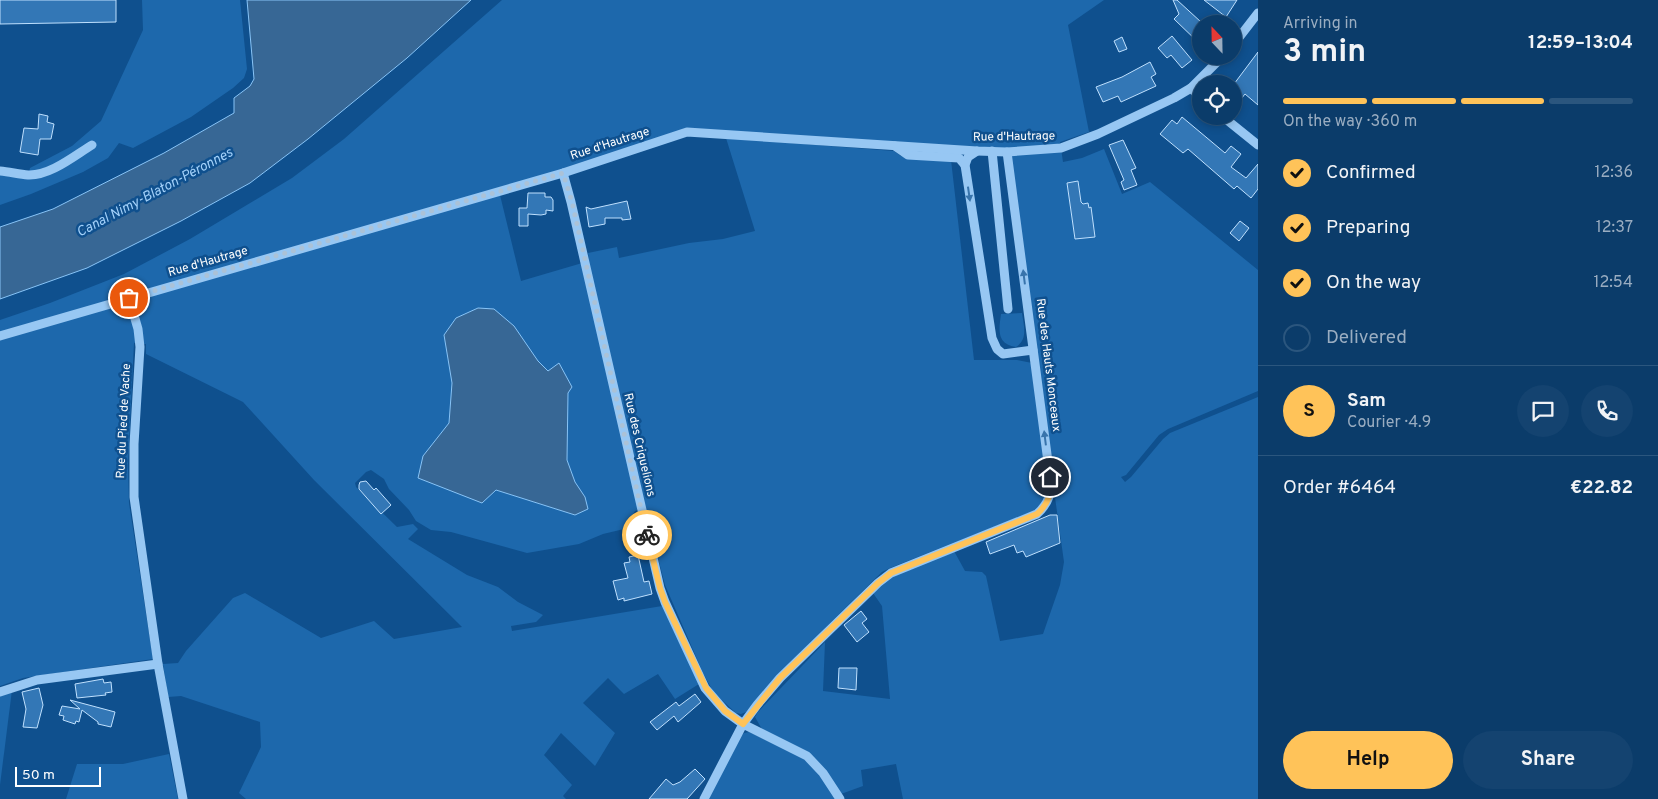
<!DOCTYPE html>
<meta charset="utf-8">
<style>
body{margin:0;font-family:Overpass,sans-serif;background:#144370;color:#f1f3f6;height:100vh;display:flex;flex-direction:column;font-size:19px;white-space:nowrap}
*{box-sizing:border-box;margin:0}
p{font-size:16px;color:#9aadc1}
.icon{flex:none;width:28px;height:28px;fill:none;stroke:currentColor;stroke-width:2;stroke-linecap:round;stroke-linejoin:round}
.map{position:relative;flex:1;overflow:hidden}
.panel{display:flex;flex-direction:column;background:#0b3c6a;width:400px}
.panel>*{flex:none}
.needle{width:32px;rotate:338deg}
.controls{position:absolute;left:1192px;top:15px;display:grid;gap:10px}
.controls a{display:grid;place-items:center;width:50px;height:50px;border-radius:50%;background:#0b3c6a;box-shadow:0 2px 8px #0003,0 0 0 1px #2b567e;font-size:25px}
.scale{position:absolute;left:15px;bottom:12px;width:86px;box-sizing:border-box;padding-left:5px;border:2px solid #fff;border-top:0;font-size:14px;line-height:18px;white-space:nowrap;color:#fff;-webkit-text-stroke:4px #0f508e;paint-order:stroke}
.pin{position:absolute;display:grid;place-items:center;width:42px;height:42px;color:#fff;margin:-21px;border:2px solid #fff;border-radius:50%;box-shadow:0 1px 5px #0007}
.courier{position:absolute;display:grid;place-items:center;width:50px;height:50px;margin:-25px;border:4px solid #ffc359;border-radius:50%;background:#fff;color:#222;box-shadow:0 1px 6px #0007}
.head em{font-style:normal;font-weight:700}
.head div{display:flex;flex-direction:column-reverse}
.head{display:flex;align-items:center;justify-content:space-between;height:85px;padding:0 25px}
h1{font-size:32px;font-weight:700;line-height:38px}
.bar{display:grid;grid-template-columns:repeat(4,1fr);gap:8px 5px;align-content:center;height:60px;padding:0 25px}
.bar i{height:6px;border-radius:4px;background:#2b567e}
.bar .selected{background:#ffc359}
.bar p{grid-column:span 4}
.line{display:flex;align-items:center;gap:12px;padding:0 25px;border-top:1px solid #2b567e}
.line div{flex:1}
.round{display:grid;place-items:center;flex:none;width:52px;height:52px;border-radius:26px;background:#144370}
ol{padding:0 25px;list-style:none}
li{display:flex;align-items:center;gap:15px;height:55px}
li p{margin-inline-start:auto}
li .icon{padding:5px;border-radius:50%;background:#ffc359;color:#111;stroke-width:4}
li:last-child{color:#9aadc1}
li i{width:28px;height:28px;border:2px solid #2b567e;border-radius:50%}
.action{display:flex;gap:10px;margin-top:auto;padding:10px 25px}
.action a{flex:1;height:58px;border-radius:30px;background:#ffc359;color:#111;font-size:20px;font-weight:700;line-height:58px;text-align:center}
.action a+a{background:#144370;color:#f1f3f6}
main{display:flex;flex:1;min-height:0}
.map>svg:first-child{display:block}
.green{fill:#1d68ac;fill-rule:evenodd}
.water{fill:#376795;stroke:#88c4f7}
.building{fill:#3377b6;stroke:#bfe0fe}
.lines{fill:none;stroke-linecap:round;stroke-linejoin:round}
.minor{stroke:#97c7f3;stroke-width:9}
.oneway{fill:#3874ac}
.done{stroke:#abc2d7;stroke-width:5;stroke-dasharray:0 9}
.route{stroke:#ffc359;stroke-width:6}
.labels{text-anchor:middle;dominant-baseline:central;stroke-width:5;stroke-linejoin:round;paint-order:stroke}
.street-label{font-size:12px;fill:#fff;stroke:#0f508e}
.water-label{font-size:14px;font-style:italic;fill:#a3d1fa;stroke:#0f508e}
</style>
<main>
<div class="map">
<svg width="1258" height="799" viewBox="0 0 1258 799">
<rect width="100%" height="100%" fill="#0f508e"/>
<g class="green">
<polygon points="142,0 240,0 247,69 244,78 233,88 191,117 133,148 119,143 108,158 83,172 31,194 0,205 0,174 28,177 30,168 72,146 101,121 143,30"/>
<path d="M502 0H1104L1068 25 1089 132 1060 142 1063 162 1082 158 1104 149 1122 194 1150 182 1258 270V391L1168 429 1159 435 1126 475 1121 477 1125 482 1131 477 1163 439 1170 433 1258 397V799H903L896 764 861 770 863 786 841 794 825 771 763 731 755 717 758 712 825 642 823 691 890 699 882 606 873 593 898 573 954 551 965 571 982 572 986 576 1000 641 1043 634 1060 585 1064 562 1007 152 698 132 499 191 521 281 589 261 588 253 617 247 619 258 689 243 723 239 755 231 726 138 894 151 901 156 951 160 974 360H1017L1032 363 1046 475C1047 490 1047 501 1034 511L890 568 882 572 781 671 746 712 741 714 736 713 714 693 703 673 665 585 645 508 635 511 624 529 603 534 579 544 527 553 451 532 431 530 416 521 409 510 389 489 384 479 371 470 366 472 355 483 356 487 397 527 413 524 418 529 408 539 467 575 498 587 518 602 543 615 536 622 511 626 512 631 662 606 699 684 675 699 658 674 624 694 608 678 583 703 615 733 595 766 561 733 544 755 572 785 563 796 566 799H246L239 793 261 747 260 722 181 696 168 697 163 664 178 663 186 651 233 598 245 593 321 638 374 621 394 639 462 627 314 480 243 402 146 354V344L134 343 128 464 129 503 153 659 23 678 0 686V320L50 303 124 274 190 239 292 178 344 139ZM478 308 548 371 559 364 568 393 567 460 575 482 585 497 575 515 496 490 423 456 449 423 452 383 444 335 456 318Z"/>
<path d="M1022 313C1024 327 1028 339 1016 347 996 344 999 329 1001 314Z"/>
<polygon points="12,690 0,785 0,694"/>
<polygon points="749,732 805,758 815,766 836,799 708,799 740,737 744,733"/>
<polygon points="169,754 178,799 66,799 77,764 123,764"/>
</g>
<g class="water">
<polygon points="247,0 471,0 407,58 308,139 250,183 181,221 87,268 0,299 0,227 53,209 164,153 234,113 234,98 250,86 254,79"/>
<polygon points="478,308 494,309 514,326 538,361 548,371 559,363 572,387 568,393 567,460 575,482 585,497 588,509 575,515 496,490 482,503 418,478 423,456 449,423 452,383 444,335 456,318"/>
</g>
<g class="building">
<polygon points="0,0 116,0 116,22 0,24"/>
<polygon points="1173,0 1177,0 1201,22 1201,45 1174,19 1179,14"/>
<polygon points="1204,0 1237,0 1226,17"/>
<polygon points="1172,36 1192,60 1182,68 1171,55 1167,58 1158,48"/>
<polygon points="1122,37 1127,49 1119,52 1114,41"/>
<polygon points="1258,52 1258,105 1245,94 1234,108 1234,84"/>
<polygon points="1150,62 1156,74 1151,77 1156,86 1121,102 1118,96 1103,102 1096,87 1122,77"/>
<polygon points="39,114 48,116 47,122 54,124 51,139 40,139 38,155 20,152 24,128 38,129"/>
<polygon points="1182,117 1225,153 1231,146 1241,154 1231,167 1246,178 1258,164 1258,189 1251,198 1237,186 1234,189 1188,149 1183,153 1160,134 1172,120 1177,124"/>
<polygon points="1123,140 1136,168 1131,170 1137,185 1124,190 1121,182 1124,180 1109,145"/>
<polygon points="1078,181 1081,202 1083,204 1088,203 1089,208 1091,207 1095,237 1075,239 1067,183"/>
<polygon points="528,193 545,193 545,197 551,197 553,200 553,211 546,210 546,214 541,215 528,214 528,226 519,226 519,208 527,208"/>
<polygon points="627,201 631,219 622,220 622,218 605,218 605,224 589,227 586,207 591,209"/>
<polygon points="1240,221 1249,228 1239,241 1230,233"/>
<polygon points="366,481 374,490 376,488 391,505 381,514 359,489 359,485 360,482"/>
<polygon points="1050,515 1057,515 1060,543 1026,557 1023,551 1017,553 1014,545 990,554 986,542"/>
<polygon points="638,555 644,582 649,581 652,594 624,601 624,598 618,600 613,581 628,578 624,563 630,562 629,557"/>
<polygon points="861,611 867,619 862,623 869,632 857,642 844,625"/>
<polygon points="839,668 857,668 856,690 838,688"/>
<polygon points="103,679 104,683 111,682 112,692 105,693 106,695 77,698 75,684"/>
<polygon points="39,688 43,705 37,728 23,727 26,709 22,692"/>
<polygon points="695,694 701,702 678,722 674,716 657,730 650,722 676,702 679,706"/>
<polygon points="70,700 115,712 111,727 98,724 98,722 82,710 79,722 76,721 75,724 63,720 64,716 59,715 62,706 80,709"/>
<polygon points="695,769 705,779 687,799 649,799 666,779 673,785 680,782"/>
</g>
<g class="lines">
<g class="minor">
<polyline points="1234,44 1258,13"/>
<polyline points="1191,88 1201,98"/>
<polyline points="1222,116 1258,145"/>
<polyline points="895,146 908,155 959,158 965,165"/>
<polyline points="977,151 968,157 965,165 992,338 997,349 1003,354 1033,350"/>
<polyline points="992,151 1008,309"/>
<path d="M0 171C9 172 19 174 28 175 50 176 74 156 92 145"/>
<polyline points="563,173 571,202 660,588 665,602 705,688 725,711 743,724 807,756 823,773 840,799"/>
<polyline points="129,298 138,329 140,347 134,444 134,497 158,664 183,799"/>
<polyline points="0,336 563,173 687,132 977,151 1007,152 1061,148 1098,134 1174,98 1191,88 1223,56"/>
<polyline points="0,692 37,680 158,664"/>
<path d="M704 799 743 724 757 705 780 678 878 583 891 573 1037 514C1049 503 1052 493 1050 477L1007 152"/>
</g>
</g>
<defs><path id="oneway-solid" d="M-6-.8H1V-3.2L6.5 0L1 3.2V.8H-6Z" transform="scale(1.25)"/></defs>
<g class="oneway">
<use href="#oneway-solid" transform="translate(969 194) rotate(82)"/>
<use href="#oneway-solid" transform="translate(1024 277) rotate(-97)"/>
<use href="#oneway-solid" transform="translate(1045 438) rotate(-97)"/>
</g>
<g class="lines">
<polyline class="done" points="129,298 563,173 572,202 647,535"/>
<path class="route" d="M647 535 660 588 665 602 706 688 725 711 743 724 780 678 878 583 891 573 1037 514C1049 503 1052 493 1050 477"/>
</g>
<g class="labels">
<g class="street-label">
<text transform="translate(1014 137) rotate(-1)">Rue d'Hautrage</text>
<text transform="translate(610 144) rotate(-18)">Rue d'Hautrage</text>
<text transform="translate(208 262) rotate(-16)">Rue d'Hautrage</text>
<text transform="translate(1048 365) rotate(83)">Rue des Hauts Monceaux</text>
<text transform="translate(124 421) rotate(-87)">Rue du Pied de Vache</text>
<text transform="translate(639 445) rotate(77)">Rue des Criquelions</text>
</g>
<g class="water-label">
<text transform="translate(155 193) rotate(-28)">Canal Nimy-Blaton-Péronnes</text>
</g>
</g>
</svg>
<div class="controls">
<a><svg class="needle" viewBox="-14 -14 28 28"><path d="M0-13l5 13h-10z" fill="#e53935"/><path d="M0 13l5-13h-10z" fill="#9aadc1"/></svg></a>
<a><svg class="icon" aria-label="locate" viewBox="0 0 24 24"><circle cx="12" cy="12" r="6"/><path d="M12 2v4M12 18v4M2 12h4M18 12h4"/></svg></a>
</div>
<div class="scale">50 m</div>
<div class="pin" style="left:129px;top:298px;background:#ea580c"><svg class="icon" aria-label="bag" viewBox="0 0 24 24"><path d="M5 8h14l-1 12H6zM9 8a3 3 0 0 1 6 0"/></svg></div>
<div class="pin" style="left:1050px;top:477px;background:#1f2937"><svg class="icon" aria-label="home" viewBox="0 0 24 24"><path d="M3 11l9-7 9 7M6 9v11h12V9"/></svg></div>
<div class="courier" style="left:647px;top:535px"><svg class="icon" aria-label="bike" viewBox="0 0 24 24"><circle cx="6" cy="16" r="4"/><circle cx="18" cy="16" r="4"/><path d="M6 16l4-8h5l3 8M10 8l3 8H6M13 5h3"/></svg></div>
</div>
<section class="panel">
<div class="head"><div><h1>3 min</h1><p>Arriving in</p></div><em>12:59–13:04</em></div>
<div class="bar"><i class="selected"></i><i class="selected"></i><i class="selected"></i><i></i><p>On the way · 360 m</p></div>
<ol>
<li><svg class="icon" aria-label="check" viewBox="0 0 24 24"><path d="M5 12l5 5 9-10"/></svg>Confirmed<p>12:36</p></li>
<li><svg class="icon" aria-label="check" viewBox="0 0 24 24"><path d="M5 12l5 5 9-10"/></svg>Preparing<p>12:37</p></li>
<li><svg class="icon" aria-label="check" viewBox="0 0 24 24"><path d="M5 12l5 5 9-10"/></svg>On the way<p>12:54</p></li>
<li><i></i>Delivered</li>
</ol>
<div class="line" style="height:90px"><b class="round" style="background:#ffc359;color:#111">S</b><div><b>Sam</b><p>Courier · 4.9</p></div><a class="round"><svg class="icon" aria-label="chat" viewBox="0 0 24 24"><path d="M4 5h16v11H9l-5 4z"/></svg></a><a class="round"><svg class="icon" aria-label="phone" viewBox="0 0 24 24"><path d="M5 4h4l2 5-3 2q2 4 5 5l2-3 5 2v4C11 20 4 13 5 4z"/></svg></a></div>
<div class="line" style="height:65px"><div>Order #6464</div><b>€22.82</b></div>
<div class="action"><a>Help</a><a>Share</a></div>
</section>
</main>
